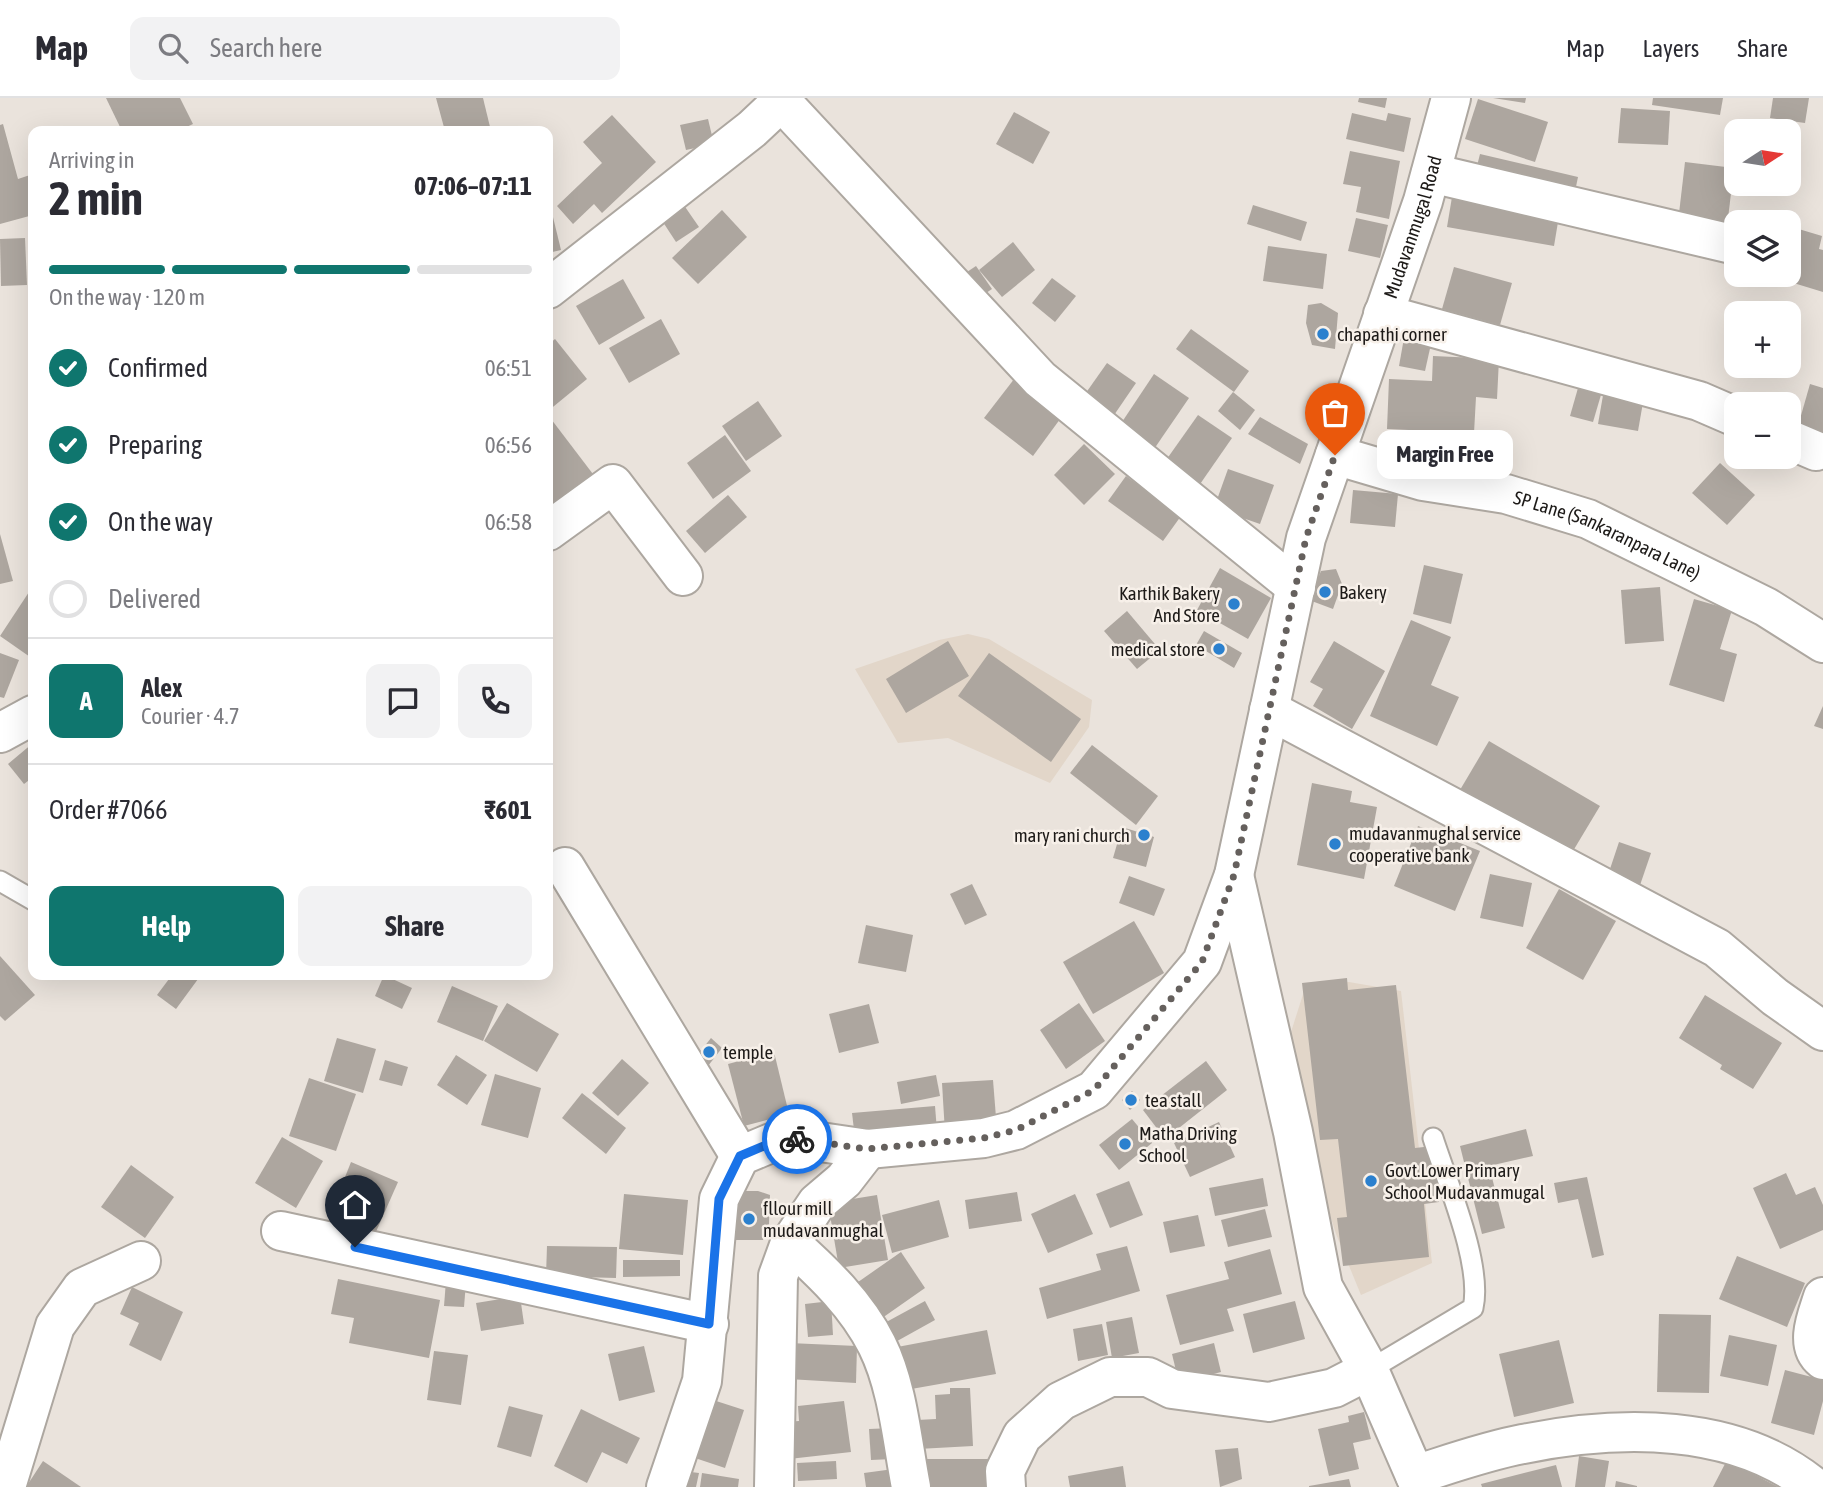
<!DOCTYPE html>
<meta charset="utf-8">
<style>
body{margin:0;font-family:"Asap Condensed",sans-serif;background:#f2f2f3;color:#2b2b33;height:100vh;display:flex;flex-direction:column;font-size:26px;white-space:nowrap}
*{box-sizing:border-box;margin:0}
p{font-size:23px;color:#7c7c81}
.icon{flex:none;width:38px;height:38px;fill:none;stroke:currentColor;stroke-width:2;stroke-linecap:round;stroke-linejoin:round}
.map{position:relative;flex:1;overflow:hidden}
.sheet{position:absolute;left:28px;top:28px;width:525px;height:854px;display:flex;flex-direction:column;background:#fff;border-radius:14px;box-shadow:0 7px 28px #0002}
.sheet>*{flex:none}
.needle{width:46px;rotate:78deg}
.controls{position:absolute;left:1724px;top:21px;display:grid;gap:14px}
.controls a{display:grid;place-items:center;width:77px;height:77px;border-radius:14px;background:#fff;box-shadow:0 7px 28px #0002;font-size:35px}
.pin{position:absolute;display:grid;place-items:center;width:60px;height:60px;color:#fff;margin:-72px -30px;border-radius:50% 50% 50% 0;rotate:-45deg;box-shadow:0 0 7px #0007}
.pin .icon{rotate:45deg}
.courier{position:absolute;display:grid;place-items:center;width:70px;height:70px;margin:-35px;border:5px solid #1a73e8;border-radius:50%;background:#fff;color:#222;box-shadow:0 2px 9px #0007}
.bubble{position:absolute;height:49px;border-radius:14px;background:#fff;box-shadow:0 7px 28px #0002;font-size:23px;font-weight:700;line-height:49px;text-align:center}
.summary em{font-style:normal;font-weight:700}
.summary div{display:flex;flex-direction:column-reverse}
.summary{display:flex;align-items:center;justify-content:space-between;height:119px;padding:0 21px}
h1{font-size:46px;font-weight:700;line-height:52px}
.bar{display:grid;grid-template-columns:repeat(4,1fr);gap:10px 7px;align-content:center;height:84px;padding:0 21px}
.bar i{height:9px;border-radius:5px;background:#e1e1e2}
.bar .current{background:#0f766e}
.bar p{grid-column:span 4}
.line{display:flex;align-items:center;gap:18px;padding:0 21px;border-top:2px solid #e1e1e2}
.line div{flex:1}
.round{display:grid;place-items:center;flex:none;width:74px;height:74px;border-radius:14px;background:#f2f2f3}
ol{padding:0 21px;list-style:none}
li{display:flex;align-items:center;gap:21px;height:77px}
li p{margin-inline-start:auto}
li .icon{padding:7px;border-radius:50%;background:#0f766e;color:#fff;stroke-width:4}
li:last-child{color:#7c7c81}
li i{width:38px;height:38px;border:4px solid #e1e1e2;border-radius:50%}
.button{display:flex;gap:14px;margin-top:auto;padding:14px 21px}
.button a{flex:1;height:80px;border-radius:14px;background:#0f766e;color:#fff;font-size:28px;font-weight:700;line-height:80px;text-align:center}
.button a+a{background:#f2f2f3;color:#2b2b33}
header{display:flex;align-items:center;gap:42px;box-sizing:border-box;height:98px;padding:0 35px;background:#fff;border-bottom:2px solid #e1e1e2}
header strong{font-size:33px}
nav{display:flex;gap:38px;margin-inline-start:auto;font-size:24px}
.search{width:490px;height:63px;background:#f2f2f3;display:flex;align-items:center;gap:18px;box-sizing:border-box;padding:0 24px;border-radius:14px;color:#7c7c81;font-size:26px}
.map>svg:first-child{display:block}
.built{fill:#e2d6c9}
.building{fill:#ada69f}
.lines{fill:none;stroke-linecap:round;stroke-linejoin:round}
.lane-casing{stroke:#ada7a0;stroke-width:23}
.street-casing{stroke:#ada7a0;stroke-width:42}
.secondary-casing{stroke:#ada7a0;stroke-width:42}
.lane{stroke:#fff;stroke-width:19}
.street{stroke:#fff;stroke-width:38}
.secondary{stroke:#fff;stroke-width:38}
.done{stroke:#65605d;stroke-width:7;stroke-dasharray:0 12.6}
.route{stroke:#1a73e8;stroke-width:9}
.poi-dot{fill:#2b80ce;stroke:#f7f0e9;stroke-width:2.5}
.labels{text-anchor:middle;dominant-baseline:central;stroke-width:5;stroke-linejoin:round;paint-order:stroke}
.street-label{font-size:19px;fill:#1d1a18;stroke:#f7f0e9}
.poi-label{font-size:19px;fill:#1d1a18;stroke:#f7f0e9;text-anchor:start}
</style>
<header>
<strong>Map</strong>
<div class="search"><svg class="icon" aria-label="search" viewBox="0 0 24 24"><circle cx="10" cy="10" r="6"/><path d="M15 15l6 6"/></svg>Search here</div>
<nav><a>Map</a><a>Layers</a><a>Share</a></nav>
</header>
<div class="map">
<svg width="1823" height="1389" viewBox="0 0 1823 1389">
<rect width="100%" height="100%" fill="#eae3dc"/>
<g class="built">
<polygon points="968,536 989,541 1092,602 1089,629 1050,685 948,640 898,645 855,571 939,542"/>
<polygon points="1349,884 1401,893 1432,1165 1361,1197 1336,1136 1303,1030 1291,934 1306,887"/>
</g>
<g class="building">
<polygon points="106,0 180,0 193,26 178,33 122,33"/>
<polygon points="436,0 483,0 491,33 445,33"/>
<polygon points="1359,0 1387,0 1385,10 1358,4"/>
<polygon points="1493,0 1526,0 1525,5"/>
<polygon points="1653,0 1723,0 1720,17 1652,7"/>
<polygon points="1773,0 1809,0 1805,25 1770,20"/>
<polygon points="1478,1 1548,24 1535,64 1465,41"/>
<polygon points="1621,10 1670,13 1668,47 1618,45"/>
<polygon points="1014,14 1050,34 1033,66 996,46"/>
<polygon points="1352,15 1386,23 1388,15 1411,20 1404,54 1346,41"/>
<polygon points="612,17 656,64 602,115 594,106 573,126 557,108 602,65 583,44"/>
<polygon points="708,21 714,46 686,52 680,27"/>
<polygon points="3,26 18,81 30,77 33,117 0,126 0,27"/>
<polygon points="1350,53 1400,63 1389,121 1356,114 1361,89 1343,86"/>
<polygon points="1480,56 1578,79 1573,103 1474,80"/>
<polygon points="1685,64 1734,70 1727,129 1678,124"/>
<polygon points="1453,93 1560,112 1554,148 1447,129"/>
<polygon points="681,103 699,129 676,144 659,118"/>
<polygon points="1253,107 1307,124 1301,143 1247,126"/>
<polygon points="722,112 747,139 698,186 672,160"/>
<polygon points="552,115 561,152 548,155 548,116"/>
<polygon points="1356,120 1388,127 1380,160 1348,153"/>
<polygon points="1792,129 1822,138 1819,151 1823,152 1823,194 1777,180 1778,177 1788,177 1788,141"/>
<polygon points="25,140 27,187 1,188 0,141"/>
<polygon points="1013,144 1035,172 1002,199 979,172"/>
<polygon points="1268,148 1327,156 1323,191 1263,183"/>
<polygon points="976,168 992,191 971,205 955,182"/>
<polygon points="1454,169 1512,185 1500,227 1442,211"/>
<polygon points="1052,180 1076,198 1055,224 1032,205"/>
<polygon points="623,181 645,220 599,247 576,208"/>
<polygon points="1321,205 1338,215 1335,251 1312,247 1306,225 1308,207"/>
<polygon points="661,221 680,256 629,285 609,250"/>
<polygon points="1191,231 1249,273 1234,294 1176,251"/>
<polygon points="1404,240 1431,246 1425,273 1399,268"/>
<polygon points="555,241 587,281 548,313 548,247"/>
<polygon points="1433,258 1499,261 1497,301 1476,299 1474,335 1387,331 1389,281 1432,283"/>
<polygon points="1107,265 1136,285 1112,320 1083,299"/>
<polygon points="1018,276 1066,313 1033,358 984,320"/>
<polygon points="1154,276 1189,300 1152,354 1118,330"/>
<polygon points="1580,283 1603,290 1593,324 1570,318"/>
<polygon points="1605,286 1645,293 1638,333 1598,326"/>
<polygon points="1810,286 1823,290 1823,343 1796,335"/>
<polygon points="1233,294 1255,312 1240,332 1218,313"/>
<polygon points="758,303 782,338 746,363 722,328"/>
<polygon points="548,317 599,384 548,424"/>
<polygon points="1198,317 1232,340 1198,389 1164,365"/>
<polygon points="1260,319 1308,346 1300,366 1248,336"/>
<polygon points="725,337 751,373 713,401 687,365"/>
<polygon points="1084,346 1115,376 1084,407 1054,377"/>
<polygon points="1720,365 1755,397 1727,427 1692,395"/>
<polygon points="1228,371 1274,387 1260,426 1214,410"/>
<polygon points="1126,378 1181,418 1163,443 1108,403"/>
<polygon points="1353,392 1398,396 1395,429 1350,425"/>
<polygon points="728,397 747,419 705,455 686,433"/>
<polygon points="0,436 13,483 0,486"/>
<polygon points="1424,467 1463,476 1451,526 1413,516"/>
<polygon points="1220,470 1271,500 1248,541 1197,512"/>
<polygon points="1336,471 1342,486 1333,511 1309,502 1321,473"/>
<polygon points="1660,489 1664,543 1625,546 1621,492"/>
<polygon points="29,494 33,497 33,561 0,538"/>
<polygon points="1694,501 1732,512 1720,551 1737,556 1724,604 1669,587"/>
<polygon points="1127,513 1160,552 1137,571 1104,533"/>
<polygon points="1411,522 1451,539 1431,587 1459,599 1437,648 1370,618"/>
<polygon points="1204,533 1242,555 1234,570 1196,547"/>
<polygon points="948,543 969,578 906,615 886,581"/>
<polygon points="1334,543 1385,573 1352,631 1313,608 1323,591 1310,584"/>
<polygon points="0,555 19,562 4,600 0,599"/>
<polygon points="989,555 1081,621 1051,664 958,598"/>
<polygon points="1823,608 1823,631 1814,628"/>
<polygon points="1489,643 1600,708 1567,763 1457,697"/>
<polygon points="33,645 33,679 24,686 8,666"/>
<polygon points="1092,647 1158,698 1136,727 1070,675"/>
<polygon points="1312,685 1352,693 1350,704 1377,709 1364,781 1297,767"/>
<polygon points="1418,728 1480,753 1455,813 1394,788"/>
<polygon points="1122,729 1154,739 1146,769 1113,760"/>
<polygon points="1619,744 1651,755 1638,793 1606,783"/>
<polygon points="1490,776 1532,785 1523,829 1480,820"/>
<polygon points="1129,778 1165,791 1154,818 1119,805"/>
<polygon points="972,786 987,817 965,827 950,796"/>
<polygon points="1559,791 1616,823 1583,882 1526,850"/>
<polygon points="1134,823 1164,875 1093,916 1063,864"/>
<polygon points="866,827 913,837 906,874 858,865"/>
<polygon points="0,858 35,897 5,923 0,918"/>
<polygon points="172,877 201,877 176,911 157,897"/>
<polygon points="384,877 412,890 402,911 375,898"/>
<polygon points="1347,880 1348,892 1396,887 1415,1050 1433,1048 1439,1104 1424,1106 1429,1159 1343,1168 1337,1120 1347,1119 1338,1041 1320,1042 1302,885"/>
<polygon points="452,888 498,908 483,943 437,924"/>
<polygon points="1705,897 1782,945 1753,991 1720,971 1722,967 1679,940"/>
<polygon points="507,905 559,936 537,974 484,943"/>
<polygon points="1079,905 1105,943 1066,971 1040,932"/>
<polygon points="869,906 879,945 839,955 829,916"/>
<polygon points="337,940 376,951 363,995 324,983"/>
<polygon points="711,940 722,950 708,968 696,959"/>
<polygon points="774,954 789,1016 744,1028 728,966"/>
<polygon points="456,957 487,977 467,1007 437,987"/>
<polygon points="622,961 649,985 618,1018 592,995"/>
<polygon points="385,962 408,969 402,988 379,982"/>
<polygon points="1206,963 1227,992 1165,1041 1143,1012"/>
<polygon points="495,976 541,990 528,1040 481,1027"/>
<polygon points="936,977 940,998 901,1006 897,984"/>
<polygon points="309,980 356,996 336,1053 289,1038"/>
<polygon points="993,982 997,1032 945,1035 942,985"/>
<polygon points="1132,993 1140,1002 1130,1012 1122,1002"/>
<polygon points="582,995 626,1030 606,1056 562,1020"/>
<polygon points="935,1008 937,1033 855,1040 852,1015"/>
<polygon points="1132,1021 1152,1045 1119,1072 1099,1047"/>
<polygon points="1219,1024 1235,1059 1190,1079 1174,1045"/>
<polygon points="1526,1031 1533,1058 1489,1068 1505,1130 1482,1136 1460,1048"/>
<polygon points="282,1039 323,1063 296,1110 255,1085"/>
<polygon points="351,1064 398,1084 375,1136 330,1117"/>
<polygon points="131,1067 174,1099 145,1140 101,1109"/>
<polygon points="1786,1075 1796,1097 1815,1089 1823,1107 1823,1132 1780,1151 1753,1090"/>
<polygon points="1587,1079 1604,1157 1592,1160 1578,1101 1558,1105 1554,1085"/>
<polygon points="1263,1080 1268,1108 1215,1118 1209,1090"/>
<polygon points="1129,1083 1143,1117 1110,1130 1096,1096"/>
<polygon points="736,1093 758,1093 770,1097 769,1126 763,1142 729,1142"/>
<polygon points="1017,1094 1022,1123 969,1131 965,1102"/>
<polygon points="624,1096 688,1102 683,1157 619,1151"/>
<polygon points="1075,1096 1093,1136 1048,1155 1031,1116"/>
<polygon points="877,1097 888,1162 839,1170 828,1105"/>
<polygon points="939,1102 949,1139 892,1155 882,1117"/>
<polygon points="1265,1111 1272,1139 1228,1149 1221,1122"/>
<polygon points="1198,1117 1205,1148 1170,1155 1163,1124"/>
<polygon points="547,1148 617,1149 616,1180 546,1178"/>
<polygon points="1127,1148 1140,1193 1047,1221 1039,1190 1101,1172 1096,1156"/>
<polygon points="1270,1151 1282,1196 1227,1211 1234,1233 1180,1247 1166,1197 1229,1181 1224,1164"/>
<polygon points="901,1154 925,1190 875,1225 851,1189"/>
<polygon points="1737,1158 1805,1185 1787,1229 1719,1201"/>
<polygon points="623,1162 680,1162 680,1178 623,1179"/>
<polygon points="338,1181 440,1202 429,1260 349,1245 354,1220 331,1216"/>
<polygon points="446,1183 466,1184 464,1209 444,1208"/>
<polygon points="132,1189 183,1214 161,1263 129,1247 139,1225 120,1216"/>
<polygon points="520,1198 524,1226 481,1233 476,1205"/>
<polygon points="831,1203 833,1237 808,1239 805,1206"/>
<polygon points="925,1203 935,1222 890,1247 879,1228"/>
<polygon points="1295,1203 1305,1241 1253,1255 1243,1216"/>
<polygon points="1659,1216 1711,1217 1709,1295 1657,1294"/>
<polygon points="1132,1219 1139,1255 1112,1260 1106,1224"/>
<polygon points="1102,1226 1108,1257 1078,1263 1073,1231"/>
<polygon points="987,1232 996,1276 900,1293 892,1250"/>
<polygon points="1729,1237 1777,1247 1768,1288 1720,1278"/>
<polygon points="1559,1242 1574,1305 1514,1319 1499,1256"/>
<polygon points="789,1245 857,1248 856,1285 788,1281"/>
<polygon points="1214,1245 1221,1274 1179,1285 1172,1256"/>
<polygon points="644,1248 655,1294 619,1303 608,1256"/>
<polygon points="434,1253 468,1257 461,1307 427,1302"/>
<polygon points="1785,1272 1823,1282 1823,1303 1814,1337 1771,1325"/>
<polygon points="950,1290 970,1290 973,1348 918,1351 917,1322 936,1321 935,1297 950,1296"/>
<polygon points="710,1301 744,1312 725,1370 692,1359"/>
<polygon points="844,1303 851,1354 789,1361 785,1324 799,1323 798,1308"/>
<polygon points="509,1308 543,1317 531,1359 497,1349"/>
<polygon points="581,1311 640,1340 627,1366 602,1354 587,1385 554,1368"/>
<polygon points="1364,1314 1371,1341 1353,1345 1359,1371 1329,1378 1318,1331 1349,1324 1348,1318"/>
<polygon points="892,1330 893,1361 871,1362 869,1331"/>
<polygon points="1238,1350 1242,1381 1220,1389 1215,1352"/>
<polygon points="1579,1358 1609,1363 1605,1389 1575,1389"/>
<rect x="920" y="1361" width="71" height="28"/>
<polygon points="1727,1362 1778,1389 1713,1389"/>
<polygon points="43,1363 81,1389 26,1389"/>
<polygon points="836,1363 837,1381 798,1383 797,1365"/>
<polygon points="1556,1367 1562,1389 1482,1389 1481,1386"/>
<polygon points="1123,1368 1126,1389 1070,1389 1068,1378"/>
<polygon points="901,1370 905,1389 866,1389 864,1375"/>
<polygon points="683,1373 699,1375 696,1389 681,1389"/>
<polygon points="702,1375 739,1381 738,1389 700,1389"/>
<polygon points="1349,1381 1351,1389 1309,1389 1309,1388"/>
<polygon points="1616,1383 1637,1388 1637,1389 1615,1389"/>
</g>
<g class="lines">
<g class="lane-casing">
<g id="lane">
<polyline points="0,783 33,802"/>
<path d="M1369 1272 1473 1210C1483 1167 1447 1084 1433 1040"/>
</g>
</g>
<g class="street-casing">
<g id="street">
<polyline points="781,3 1040,281 1296,489"/>
<polyline points="1431,75 1736,147"/>
<polyline points="548,191 752,31 785,0"/>
<polyline points="1383,216 1699,303 1736,319"/>
<polyline points="1788,341 1816,353"/>
<path id="s1" d="M1335 357 1423 383 1506 396 1588 421 1766 509 1823 545"/>
<polyline points="548,433 613,386 683,478"/>
<polyline points="1269,612 1717,850 1775,899 1823,933"/>
<polyline points="0,635 33,617"/>
<polyline points="565,769 740,1058"/>
<polyline points="281,1133 709,1226"/>
<path d="M790 1145C824 1175 857 1207 877 1247 898 1289 902 1343 911 1389"/>
<path d="M1823 1199C1817 1218 1804 1247 1823 1262"/>
<path d="M1415 1377C1450 1366 1486 1353 1523 1346 1618 1327 1735 1324 1814 1389"/>
<polyline points="6,1389 55,1228 82,1190 141,1163"/>
<polyline points="774,1389 778,1178 790,1145 817,1105 844,1082 868,1051"/>
<polyline points="1006,1389 1005,1373 1022,1338 1061,1303 1110,1279 1148,1279 1172,1291 1269,1304 1334,1290 1369,1272"/>
</g>
</g>
<g class="secondary-casing">
<g id="secondary">
<polyline points="1234,777 1293,1034 1323,1189 1369,1272 1420,1389"/>
<path id="s2" d="M666 1389 702 1283 719 1101 740 1058 771 1045 800 1041 868 1051 984 1040 1016 1032 1094 992 1202 864 1234 777 1306 440 1423 103 1451 0"/>
</g>
</g>
<use href="#lane" class="lane"/>
<use href="#street" class="street"/>
<use href="#secondary" class="secondary"/>
</g>
<g class="lines">
<polyline class="done" points="797,1041 867,1051 984,1040 1016,1032 1094,992 1202,864 1234,777 1306,440 1335,357"/>
<polyline class="route" points="355,1149 709,1226 719,1101 740,1058 771,1045 797,1041"/>
</g>
<g class="poi-dot">
<circle cx="1323" cy="236" r="7"/>
<circle cx="1325" cy="494" r="7"/>
<circle cx="1234" cy="506" r="7"/>
<circle cx="1219" cy="551" r="7"/>
<circle cx="1144" cy="737" r="7"/>
<circle cx="1335" cy="746" r="7"/>
<circle cx="709" cy="954" r="7"/>
<circle cx="1131" cy="1002" r="7"/>
<circle cx="1125" cy="1046" r="7"/>
<circle cx="1371" cy="1083" r="7"/>
<circle cx="749" cy="1121" r="7"/>
</g>
<g class="labels">
<g class="street-label">
<text stroke="none"><textPath href="#s2" startOffset="1645">Mudavanmugal Road</textPath></text>
<text stroke="none"><textPath href="#s1" startOffset="285">SP Lane (Sankaranpara Lane)</textPath></text>
</g>
<g class="poi-label">
<text x="1337" y="236">chapathi corner</text>
<text x="1339" y="494">Bakery</text>
<text x="1220" y="495" text-anchor="end">Karthik Bakery<tspan x="1220" dy="22">And Store</tspan></text>
<text x="1205" y="551" text-anchor="end">medical store</text>
<text x="1349" y="735">mudavanmughal service<tspan x="1349" dy="22">cooperative bank</tspan></text>
<text x="1130" y="737" text-anchor="end">mary rani church</text>
<text x="723" y="954">temple</text>
<text x="1145" y="1002">tea stall</text>
<text x="1139" y="1035">Matha Driving<tspan x="1139" dy="22">School</tspan></text>
<text x="1385" y="1072">Govt.Lower Primary<tspan x="1385" dy="22">School Mudavanmugal</tspan></text>
<text x="763" y="1110">fllour mill<tspan x="763" dy="22">mudavanmughal</tspan></text>
</g>
</g>
</svg>
<div class="controls">
<a><svg class="needle" viewBox="-14 -14 28 28"><path d="M0-13l5 13h-10z" fill="#e53935"/><path d="M0 13l5-13h-10z" fill="#7c7c81"/></svg></a>
<a><svg class="icon" aria-label="layers" viewBox="0 0 24 24"><path d="M12 4l9 5-9 5-9-5zM3 14l9 5 9-5"/></svg></a>
<a>+</a>
<a>−</a>
</div>
<div class="pin" style="left:1335px;top:357px;background:#ea580c"><svg class="icon" aria-label="bag" viewBox="0 0 24 24"><path d="M5 8h14l-1 12H6zM9 8a3 3 0 0 1 6 0"/></svg></div>
<div class="pin" style="left:355px;top:1149px;background:#1f2937"><svg class="icon" aria-label="home" viewBox="0 0 24 24"><path d="M3 11l9-7 9 7M6 9v11h12V9"/></svg></div>
<div class="courier" style="left:797px;top:1041px"><svg class="icon" aria-label="bike" viewBox="0 0 24 24"><circle cx="6" cy="16" r="4"/><circle cx="18" cy="16" r="4"/><path d="M6 16l4-8h5l3 8M10 8l3 8H6M13 5h3"/></svg></div>
<div class="bubble" style="left:1377px;top:332px;width:136px">Margin Free</div>
<section class="sheet">
<div class="summary"><div><h1>2 min</h1><p>Arriving in</p></div><em>07:06–07:11</em></div>
<div class="bar"><i class="current"></i><i class="current"></i><i class="current"></i><i></i><p>On the way · 120 m</p></div>
<ol>
<li><svg class="icon" aria-label="check" viewBox="0 0 24 24"><path d="M5 12l5 5 9-10"/></svg>Confirmed<p>06:51</p></li>
<li><svg class="icon" aria-label="check" viewBox="0 0 24 24"><path d="M5 12l5 5 9-10"/></svg>Preparing<p>06:56</p></li>
<li><svg class="icon" aria-label="check" viewBox="0 0 24 24"><path d="M5 12l5 5 9-10"/></svg>On the way<p>06:58</p></li>
<li><i></i>Delivered</li>
</ol>
<div class="line" style="height:126px"><b class="round" style="background:#0f766e;color:#fff">A</b><div><b>Alex</b><p>Courier · 4.7</p></div><a class="round"><svg class="icon" aria-label="chat" viewBox="0 0 24 24"><path d="M4 5h16v11H9l-5 4z"/></svg></a><a class="round"><svg class="icon" aria-label="phone" viewBox="0 0 24 24"><path d="M5 4h4l2 5-3 2q2 4 5 5l2-3 5 2v4C11 20 4 13 5 4z"/></svg></a></div>
<div class="line" style="height:91px"><div>Order #7066</div><b>₹601</b></div>
<div class="button"><a>Help</a><a>Share</a></div>
</section>
</div>
